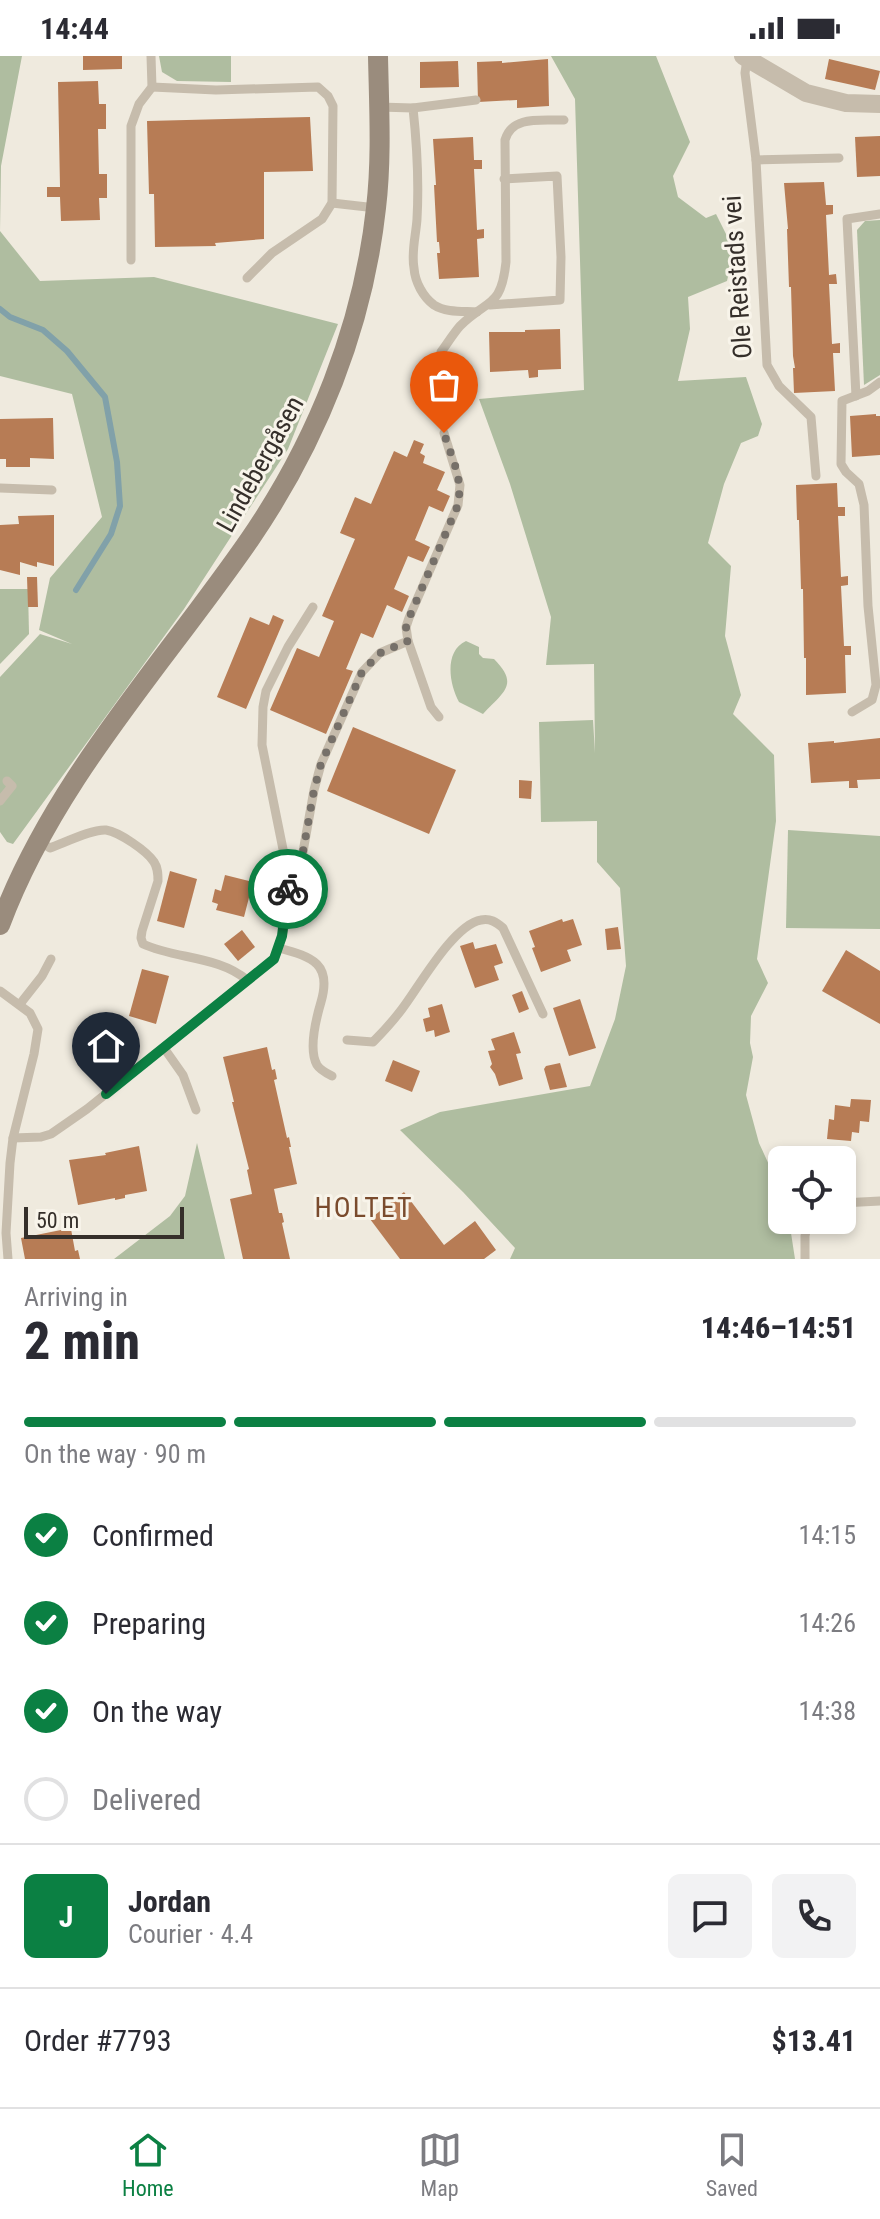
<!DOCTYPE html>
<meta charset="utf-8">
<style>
body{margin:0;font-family:"Roboto Condensed",sans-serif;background:#f2f2f3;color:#2b2b33;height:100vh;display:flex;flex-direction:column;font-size:30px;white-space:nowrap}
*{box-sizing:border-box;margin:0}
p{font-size:26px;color:#7c7c81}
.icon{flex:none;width:44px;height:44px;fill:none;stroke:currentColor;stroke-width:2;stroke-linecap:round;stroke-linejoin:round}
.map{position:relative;height:1203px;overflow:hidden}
.panel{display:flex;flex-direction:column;background:#fff;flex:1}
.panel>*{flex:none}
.tools{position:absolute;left:768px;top:1090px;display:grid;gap:16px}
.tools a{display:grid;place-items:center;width:88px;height:88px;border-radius:12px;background:#fff;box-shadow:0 4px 12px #0003;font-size:40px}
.scale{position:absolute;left:24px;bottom:20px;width:160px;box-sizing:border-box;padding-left:8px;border:4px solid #352f2a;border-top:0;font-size:22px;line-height:28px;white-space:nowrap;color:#352f2a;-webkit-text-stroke:6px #f8f4ea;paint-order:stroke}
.pin{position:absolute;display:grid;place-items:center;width:68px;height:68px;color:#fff;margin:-82px -34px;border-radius:50% 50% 50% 0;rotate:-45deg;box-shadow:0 0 8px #0007}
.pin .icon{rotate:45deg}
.courier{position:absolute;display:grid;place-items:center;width:80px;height:80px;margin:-40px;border:6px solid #0b8043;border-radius:50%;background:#fff;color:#222;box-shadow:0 2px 10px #0007}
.summary em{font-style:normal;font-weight:800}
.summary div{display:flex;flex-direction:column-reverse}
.summary{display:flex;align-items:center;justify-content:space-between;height:136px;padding:0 24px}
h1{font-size:52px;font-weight:800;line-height:60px}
.bar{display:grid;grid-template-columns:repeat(4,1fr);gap:12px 8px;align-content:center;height:96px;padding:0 24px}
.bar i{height:10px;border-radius:6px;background:#e1e1e2}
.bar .selected{background:#0b8043}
.bar p{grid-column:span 4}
.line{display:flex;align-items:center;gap:20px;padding:0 24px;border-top:2px solid #e1e1e2}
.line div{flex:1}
.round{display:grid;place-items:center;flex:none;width:84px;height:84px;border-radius:12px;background:#f2f2f3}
ol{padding:0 24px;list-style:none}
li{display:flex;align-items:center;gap:24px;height:88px}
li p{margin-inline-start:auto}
li .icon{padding:8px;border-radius:50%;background:#0b8043;color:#fff;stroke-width:4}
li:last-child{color:#7c7c81}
li i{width:44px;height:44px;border:4px solid #e1e1e2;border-radius:50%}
.status{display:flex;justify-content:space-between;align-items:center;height:56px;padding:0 40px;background:#fff;direction:ltr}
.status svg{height:22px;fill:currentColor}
.tab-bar{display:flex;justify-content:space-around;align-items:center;height:112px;border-top:2px solid #e1e1e2;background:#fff;font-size:22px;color:#7c7c81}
.tab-bar a{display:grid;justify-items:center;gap:4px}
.tab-bar .selected{color:#0b8043}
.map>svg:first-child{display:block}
.green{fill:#afbda0}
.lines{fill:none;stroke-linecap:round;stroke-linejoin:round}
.stream{stroke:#81a1a9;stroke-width:6}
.building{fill:#b77c55}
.lane{stroke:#c6bcac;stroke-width:9}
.street{stroke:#c6bcac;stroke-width:18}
.secondary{stroke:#9a8c7d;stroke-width:20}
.done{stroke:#767069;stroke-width:8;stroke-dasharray:0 14.4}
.route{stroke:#0b8043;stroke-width:10}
.labels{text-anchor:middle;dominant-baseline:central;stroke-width:6;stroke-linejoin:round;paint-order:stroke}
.street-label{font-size:26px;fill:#352f2a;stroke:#f8f4ea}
.neighbourhood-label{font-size:28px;letter-spacing:2px;fill:#7a4b2d;stroke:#f8f4ea}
</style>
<div class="status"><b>14:44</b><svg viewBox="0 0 49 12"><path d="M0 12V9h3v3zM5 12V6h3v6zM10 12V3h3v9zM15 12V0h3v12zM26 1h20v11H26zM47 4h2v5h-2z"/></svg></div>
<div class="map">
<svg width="880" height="1203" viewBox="0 0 880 1203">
<rect width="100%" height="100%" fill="#efeade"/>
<g class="green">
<polygon points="0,0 22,0 1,110 0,175 40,225 154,221 338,268 288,393 184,553 13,788 7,786 0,776 0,621 40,578 72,588 39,574 50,522 102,461 72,338 0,320"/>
<polygon points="159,0 231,0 231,26 177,25 162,16"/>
<polygon points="551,0 656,0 690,86 673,120 678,141 706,162 716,158 734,194 727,225 688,241 690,273 678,325 746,321 762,368 758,380 741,387 724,428 708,487 731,510 725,580 741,639 733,658 774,699 776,765 757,903 768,927 751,960 750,987 753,1001 746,1039 759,1087 782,1137 782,1164 789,1164 795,1203 510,1203 515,1192 463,1136 400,1074 440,1056 590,1030 615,963 626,910 620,832 597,806 597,765 541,766 539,666 593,664 595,697 594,608 546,609 551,561 510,428 479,343 584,334 575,43"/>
<polygon points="880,164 880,319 864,329 857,174 865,165"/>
<polygon points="0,533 28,533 29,578 0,608"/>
<path d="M466 585 479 591V598L483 602 494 603C520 629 503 636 483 658L459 646C449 628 444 595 466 585Z"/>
<polygon points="788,774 880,780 880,873 786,872"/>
<polygon points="197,1087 225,1203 114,1203 170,1160 185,1140"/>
</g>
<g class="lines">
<polyline class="stream" points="0,253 10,261 43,274 67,295 105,341 117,406 120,450 111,478 76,534"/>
</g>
<g class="building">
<polygon points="83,0 122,0 122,13 83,14"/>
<polygon points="548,3 549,50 517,52 517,44 478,46 477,6 502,5 502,7"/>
<polygon points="829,3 880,15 875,34 825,23"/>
<polygon points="458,5 459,31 420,32 420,6"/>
<polygon points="98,25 99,48 106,48 106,73 98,73 99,118 107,118 107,142 99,142 100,164 61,165 60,141 47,141 47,131 60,131 58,26"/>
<polygon points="310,61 313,115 264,116 264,183 215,187 216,190 155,191 154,138 149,138 147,65"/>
<polygon points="880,80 880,120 857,121 855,81"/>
<polygon points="473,81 474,104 482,104 482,113 474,113 477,174 484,173 484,182 477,183 479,221 439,223 437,197 440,197 439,186 437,186 434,129 436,129 433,83"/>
<polygon points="824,126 826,149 833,149 833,158 826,159 829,219 836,218 837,228 829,228 832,288 840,287 840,297 833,297 835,335 794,337 793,312 795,312 793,300 791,231 789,231 787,173 788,173 784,127"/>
<polygon points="560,273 561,313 538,314 538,321 529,322 528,314 490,316 489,276 525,276 525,274"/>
<polygon points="876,358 876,360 880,360 880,399 852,401 850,360"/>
<polygon points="53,362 54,403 30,402 30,411 6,411 6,403 0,403 0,363"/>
<polygon points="414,384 424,388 420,397 425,400 423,407 445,416 437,434 450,440 443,456 429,450 415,484 430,491 423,506 408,500 394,533 409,540 402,556 387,549 373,582 361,577 346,613 353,615 326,678 270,654 297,592 319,601 334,565 322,560 355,483 340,477 355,441 371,448 394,395 407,401"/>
<polygon points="837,427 838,451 845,451 845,460 838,460 841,521 848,520 848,529 841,530 844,590 851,590 851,599 845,599 846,637 806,639 806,602 804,602 803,533 801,533 799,464 797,464 796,429"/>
<polygon points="54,459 54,510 37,506 37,511 20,506 20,519 0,514 0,469 19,468 18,460"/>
<polygon points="27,521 37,521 38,551 28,551"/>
<polygon points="273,559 284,564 246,653 217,641 250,561 269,569"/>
<polygon points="353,671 456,714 429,778 327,735"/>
<polygon points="880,682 880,723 857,724 858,732 849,732 849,725 811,727 808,687 834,685 834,687"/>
<polygon points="519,724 532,725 531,743 519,742"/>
<polygon points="170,815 197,823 184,872 157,865"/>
<polygon points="225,819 253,826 244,861 216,854 218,848 212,846 215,833 221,835"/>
<polygon points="562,863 563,866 573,863 582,889 567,894 571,905 541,916 532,892 535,891 529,875"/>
<polygon points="618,871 621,893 607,894 605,873"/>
<polygon points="242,874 255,891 238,905 224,888"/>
<polygon points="473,886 475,893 496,888 503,907 494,910 499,924 475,932 460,890"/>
<polygon points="846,894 880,915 880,968 822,935"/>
<polygon points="142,913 169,920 156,968 129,960"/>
<polygon points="522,935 529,953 519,957 512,939"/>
<polygon points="580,943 596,992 569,1000 553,952"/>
<polygon points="442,948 450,976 435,981 434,974 426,976 423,963 430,961 428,952"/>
<polygon points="514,976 521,997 516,998 523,1023 499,1030 495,1018 490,1011 492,1008 488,995 495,994 491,983"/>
<polygon points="267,991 272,1014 275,1013 277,1023 274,1024 287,1082 289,1081 291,1091 289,1091 297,1128 274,1133 279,1157 282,1157 284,1166 282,1167 290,1203 243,1203 230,1143 252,1138 247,1114 249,1113 232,1046 234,1046 223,1001"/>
<polygon points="393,1004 420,1015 412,1036 385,1025"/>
<polygon points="560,1007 567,1031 550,1034 544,1013 546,1010"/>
<polygon points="851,1043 871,1044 869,1066 860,1065 859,1077 852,1076 851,1085 827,1083 829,1063 834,1064 835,1049 850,1051"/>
<polygon points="139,1090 147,1135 125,1139 125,1142 115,1144 115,1142 78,1149 69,1104 106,1099 105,1097"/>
<polygon points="404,1136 444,1189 475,1165 496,1194 484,1203 400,1203 370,1163"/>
<polygon points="66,1173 71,1173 75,1195 78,1194 80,1203 25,1203 21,1182"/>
</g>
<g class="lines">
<g class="lane">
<polyline points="747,3 745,17 756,104 767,309 779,330 811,361 816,420"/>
<polyline points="152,31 216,34 318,31 328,40 333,50 332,147 322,163 272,197 247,222"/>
<path d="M379 51 413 52C417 89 419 127 417 163 416 179 411 196 414 212 415 226 423 241 434 249 446 257 464 255 477 256"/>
<polyline points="413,52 476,44"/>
<polyline points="756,104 839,102"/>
<polyline points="332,147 376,152"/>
<polyline points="131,204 131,70 139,48 152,31 151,0"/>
<polyline points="490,249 560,244 561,201 557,120 504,123"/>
<path d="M441 296C447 288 453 278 460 270 488 242 501 253 506 206L505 84C512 59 542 65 564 64"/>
<polyline points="856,340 847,163 880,158"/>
<polyline points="0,432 52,434"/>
<polyline points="408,585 431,651 439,661"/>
<polyline points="852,656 872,644 876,629 868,550 864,449 859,428 846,416 841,408 842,345 868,335 880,326"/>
<polyline points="0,745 12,730 7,725"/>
<path d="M39 785 50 792C64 787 92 773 106 774 119 776 147 795 154 806 158 812 158 818 158 825L142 875 141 882 143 888C176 903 219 900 247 924"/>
<polyline points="288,827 298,816 301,807 314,734 321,708 362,616 380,597 408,585 406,571 409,562 458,449 460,429 444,377"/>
<path d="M279 892C313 901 332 908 321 946 316 963 308 993 317 1009 320 1014 326 1017 332 1020"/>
<polyline points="0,935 30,957 38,973 34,998 13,1082 10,1107 6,1177 8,1203"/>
<polyline points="20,948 42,920 51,903"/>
<path d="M347 984 373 986C383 976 393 965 402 953 419 931 453 869 481 864 490 862 496 866 503 872L543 958"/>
<polyline points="164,992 183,1019 196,1054"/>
<path d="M13 1082 41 1081 51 1078 87 1053 274 903C286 877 288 847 288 818L262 689 263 651 266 635 288 591 313 551"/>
<polyline points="842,1147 880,1145"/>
<polyline points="805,1203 805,1180 808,1164"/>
</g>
<polyline class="street" points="743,0 806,37 846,47 880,48"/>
<path class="secondary" d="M0 869C54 724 163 609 250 483 317 385 363 271 376 152 382 102 379 50 378 0"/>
</g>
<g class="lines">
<path class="done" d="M288 833V827L298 816 301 807 314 734 321 708 362 616 380 597 408 585 406 571 409 562 458 449C463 420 452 404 444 377"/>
<polyline class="route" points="106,1038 274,903 282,880 288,833"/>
</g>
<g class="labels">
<g class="street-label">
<text transform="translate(737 221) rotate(-94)">Ole Reistads vei</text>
<text transform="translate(260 408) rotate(-61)">Lindebergåsen</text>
</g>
<g class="neighbourhood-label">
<text x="364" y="1151">HOLTET</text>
</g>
</g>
</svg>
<div class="tools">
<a><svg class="icon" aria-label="locate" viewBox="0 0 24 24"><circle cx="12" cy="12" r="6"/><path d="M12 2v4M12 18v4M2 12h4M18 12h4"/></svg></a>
</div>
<div class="scale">50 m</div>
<div class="pin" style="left:444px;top:377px;background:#ea580c"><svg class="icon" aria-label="bag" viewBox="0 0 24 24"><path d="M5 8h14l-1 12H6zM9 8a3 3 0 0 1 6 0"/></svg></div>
<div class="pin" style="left:106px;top:1038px;background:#1f2937"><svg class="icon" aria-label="home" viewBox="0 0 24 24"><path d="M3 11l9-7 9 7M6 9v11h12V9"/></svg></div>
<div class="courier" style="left:288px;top:833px"><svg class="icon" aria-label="bike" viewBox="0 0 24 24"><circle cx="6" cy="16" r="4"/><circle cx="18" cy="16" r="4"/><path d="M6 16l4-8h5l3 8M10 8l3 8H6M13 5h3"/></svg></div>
</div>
<section class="panel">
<div class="summary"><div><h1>2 min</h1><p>Arriving in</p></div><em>14:46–14:51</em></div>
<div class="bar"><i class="selected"></i><i class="selected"></i><i class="selected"></i><i></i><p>On the way · 90 m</p></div>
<ol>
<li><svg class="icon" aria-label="check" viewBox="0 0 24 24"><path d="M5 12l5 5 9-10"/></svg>Confirmed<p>14:15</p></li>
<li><svg class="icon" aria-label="check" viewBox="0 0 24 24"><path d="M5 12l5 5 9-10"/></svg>Preparing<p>14:26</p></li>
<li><svg class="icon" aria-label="check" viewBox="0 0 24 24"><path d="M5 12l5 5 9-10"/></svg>On the way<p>14:38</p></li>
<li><i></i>Delivered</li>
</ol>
<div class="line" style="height:144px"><b class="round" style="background:#0b8043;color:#fff">J</b><div><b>Jordan</b><p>Courier · 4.4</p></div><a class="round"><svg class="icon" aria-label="chat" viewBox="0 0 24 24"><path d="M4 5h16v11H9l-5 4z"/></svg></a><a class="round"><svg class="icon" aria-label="phone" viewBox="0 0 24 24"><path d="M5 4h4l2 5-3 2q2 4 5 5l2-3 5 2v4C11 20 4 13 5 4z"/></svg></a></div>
<div class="line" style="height:104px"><div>Order #7793</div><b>$13.41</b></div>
</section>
<nav class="tab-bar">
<a class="selected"><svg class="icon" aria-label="home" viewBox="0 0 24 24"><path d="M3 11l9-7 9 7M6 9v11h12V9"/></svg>Home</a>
<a><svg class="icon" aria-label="map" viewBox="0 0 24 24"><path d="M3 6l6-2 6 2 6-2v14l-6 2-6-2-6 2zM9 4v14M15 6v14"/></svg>Map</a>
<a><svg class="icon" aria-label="saved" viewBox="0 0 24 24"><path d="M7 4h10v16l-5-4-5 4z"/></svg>Saved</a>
</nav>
